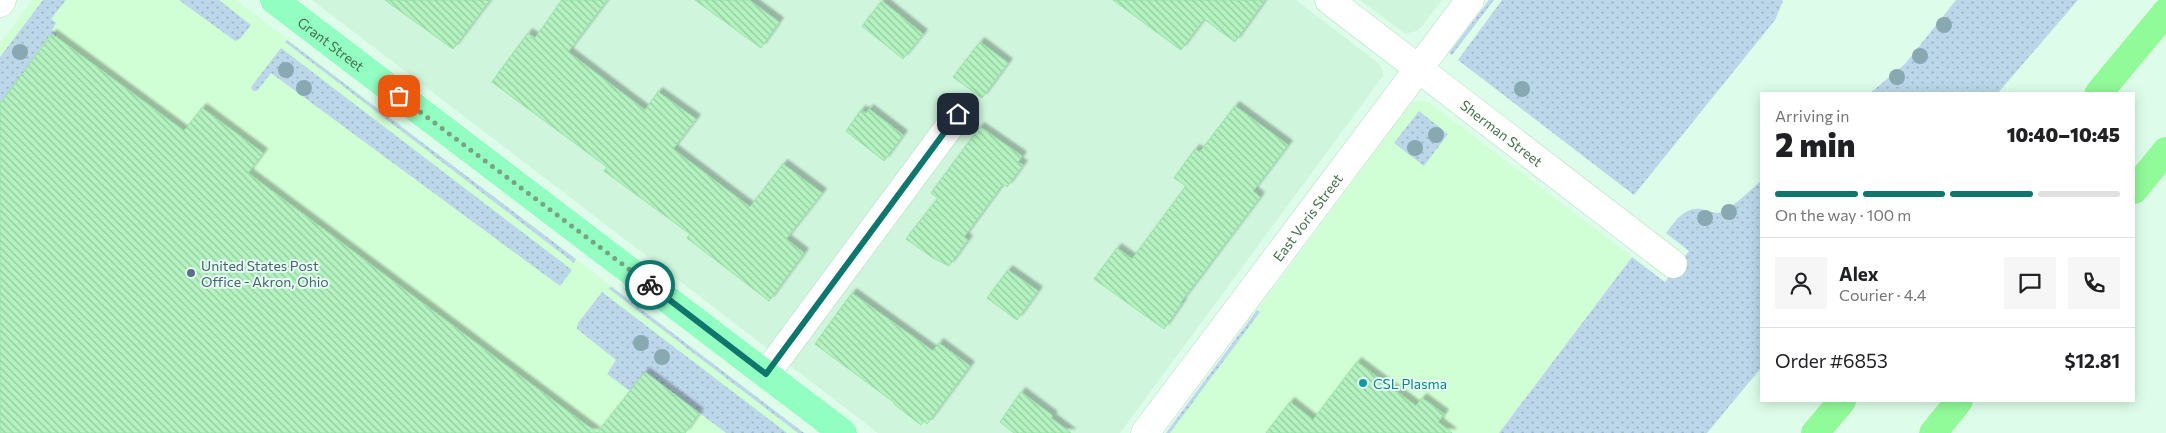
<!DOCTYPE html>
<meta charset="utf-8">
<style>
body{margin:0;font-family:Commissioner,sans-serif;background:#f6f6f6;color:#202124;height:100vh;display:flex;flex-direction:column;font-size:19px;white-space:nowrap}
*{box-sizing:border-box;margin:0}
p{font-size:16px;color:#757577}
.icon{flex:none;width:28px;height:28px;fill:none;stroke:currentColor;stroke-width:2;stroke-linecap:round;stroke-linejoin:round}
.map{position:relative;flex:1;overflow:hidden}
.details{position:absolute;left:1760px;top:92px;width:375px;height:310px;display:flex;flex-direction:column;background:#fff;border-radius:0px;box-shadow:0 2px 12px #0003}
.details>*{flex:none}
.pin{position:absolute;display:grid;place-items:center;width:42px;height:42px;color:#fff;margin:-21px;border-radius:10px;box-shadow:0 2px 8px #0006}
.courier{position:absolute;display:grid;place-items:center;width:50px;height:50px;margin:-25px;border:4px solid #0f766e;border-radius:50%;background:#fff;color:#222;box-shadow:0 1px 6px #0007}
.head em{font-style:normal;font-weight:800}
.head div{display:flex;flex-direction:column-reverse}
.head{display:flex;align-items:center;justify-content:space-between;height:85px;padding:0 15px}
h1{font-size:32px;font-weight:800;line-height:38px}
.bar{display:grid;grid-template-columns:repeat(4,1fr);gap:8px 5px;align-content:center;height:60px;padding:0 15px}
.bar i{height:6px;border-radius:4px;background:#e0e0e0}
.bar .active{background:#0f766e}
.bar p{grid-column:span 4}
.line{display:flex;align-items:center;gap:12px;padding:0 15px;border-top:1px solid #e0e0e0}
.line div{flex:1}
.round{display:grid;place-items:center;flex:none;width:52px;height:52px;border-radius:0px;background:#f6f6f6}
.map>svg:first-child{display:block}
.residential{fill:#cff6dd}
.commercial{fill:#d0fed5}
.green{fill:url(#green-dots)}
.building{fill:url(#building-back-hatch);stroke:#94e6a4;filter:url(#shadow)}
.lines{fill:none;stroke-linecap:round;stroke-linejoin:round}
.minor-casing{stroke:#b7ddc2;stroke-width:29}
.major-casing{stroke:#fff;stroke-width:29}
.highway-casing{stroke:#fff;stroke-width:29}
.minor{stroke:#fff;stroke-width:28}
.major{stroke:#93fec2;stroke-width:28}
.highway{stroke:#91fa99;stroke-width:28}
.tree{fill:#88a8b2}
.done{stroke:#7aa384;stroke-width:5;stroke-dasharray:0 9}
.route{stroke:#0f766e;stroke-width:6}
.service-dot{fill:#5c6f8a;stroke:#e4ffef;stroke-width:2}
.culture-dot{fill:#0f9aa8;stroke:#e4ffef;stroke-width:2}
.labels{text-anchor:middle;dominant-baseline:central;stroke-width:4;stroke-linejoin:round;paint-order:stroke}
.street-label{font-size:14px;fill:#45724d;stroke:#e4ffef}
.service-label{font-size:14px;fill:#4e5e75;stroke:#e4ffef;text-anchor:start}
.culture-label{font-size:14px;fill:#0d838f;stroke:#e4ffef;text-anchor:start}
</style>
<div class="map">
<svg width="2166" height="433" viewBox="0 0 2166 433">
<defs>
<pattern id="green-dots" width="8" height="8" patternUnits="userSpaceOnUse" patternTransform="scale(1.25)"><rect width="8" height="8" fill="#bcd7ea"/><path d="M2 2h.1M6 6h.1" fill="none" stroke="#9bb3c0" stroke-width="1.8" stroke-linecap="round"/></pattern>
<pattern id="building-back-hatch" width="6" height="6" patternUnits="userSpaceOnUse" patternTransform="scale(1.25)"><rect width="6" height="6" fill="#b4f3c1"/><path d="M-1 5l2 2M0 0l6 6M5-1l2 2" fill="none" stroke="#94c99f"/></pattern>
<filter id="shadow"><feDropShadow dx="4.5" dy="-4.5" stdDeviation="1" flood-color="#0004"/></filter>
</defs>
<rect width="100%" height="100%" fill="#ddfdea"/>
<g class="residential">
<polygon points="312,0 1296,0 1377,62 1383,71 1383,76 1120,433 878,433"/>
<polygon points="1360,0 1442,0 1422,26 1417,31 1408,33 1404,33"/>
</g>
<g class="commercial">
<polygon points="32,0 236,0 804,433 0,433 0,43"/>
<polygon points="1418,100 1430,103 1632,257 1499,433 1166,433 1411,103"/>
</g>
<g class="green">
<polygon points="43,0 66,0 51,19 56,23 52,30 57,33 55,37 51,34 0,104 0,57"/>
<polygon points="179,0 219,0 251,25 240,39 235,41"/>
<polygon points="1489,0 1494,0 1452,55 1449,53"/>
<polygon points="1502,0 1782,0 1783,1 1775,20 1634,195 1458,60"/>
<polygon points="1956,0 2078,0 1997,94 1869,94 1905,64"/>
<polygon points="287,40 576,259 574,263 285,42"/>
<polygon points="281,48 572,270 560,286 271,73 257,91 253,91 251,87"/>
<polygon points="1419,111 1448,134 1424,166 1394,143"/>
<path d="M1761 181V368L1707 433H1499L1632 257 1665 282 1689 251 1666 233C1676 220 1686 204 1706 210 1711 212 1715 214 1721 212 1735 206 1749 191 1761 181Z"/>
<polygon points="612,287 804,433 798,433 608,288"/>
<polygon points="602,292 787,433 726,433 645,372 630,391 607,374 616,360 577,329 578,323"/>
<polygon points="1257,310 1260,312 1170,433 1166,433"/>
</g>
<g class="building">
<polygon points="385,0 490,0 453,49"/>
<polygon points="562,0 607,0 568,52 645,110 658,92 696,119 673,149 750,207 783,164 822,193 786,239 804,253 769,301 687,238 690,234 604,171 607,167 492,82 528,33 535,38"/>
<polygon points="695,0 749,0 779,22 761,48"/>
<polygon points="1113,0 1265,0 1235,42 1204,19 1181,50"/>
<polygon points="882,1 923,34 903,59 862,26"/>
<polygon points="52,34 184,131 202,108 263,153 248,173 597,433 645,372 699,413 685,433 0,433 0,104"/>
<polygon points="980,42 1008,63 982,98 953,77"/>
<polygon points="1235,106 1288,145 1253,191 1260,197 1181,302 1182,303 1164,329 1094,279 1117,248 1132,259 1186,186 1174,178 1195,149 1200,152"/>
<polygon points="869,109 903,135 884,161 846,131 861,110 866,113"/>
<polygon points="980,127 1022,156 1018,162 1023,165 1007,187 1003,184 964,237 968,240 949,266 933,258 906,239 938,198 931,193"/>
<polygon points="1008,270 1038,291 1017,320 987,298"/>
<polygon points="852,293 933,351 939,343 970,366 927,424 924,421 921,425 894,404 895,403 815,344"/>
<polygon points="1357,362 1416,406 1422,398 1444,414 1438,422 1452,433 1266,433 1290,402 1313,420"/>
<polygon points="1021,392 1053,416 1051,418 1071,433 1014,433 1000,422"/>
</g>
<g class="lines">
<g class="minor-casing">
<g id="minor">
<path id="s1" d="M1329 0 1673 264"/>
<polyline points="0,3 2,0"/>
<polyline points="766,374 958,115"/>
<path id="s2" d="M1145 433 1470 0"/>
</g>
</g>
<g class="major-casing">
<g id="major">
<path id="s3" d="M274 0 843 433"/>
</g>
</g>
<g class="highway-casing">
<g id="highway">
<polyline points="2098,94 2166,12"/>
<polyline points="2134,190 2166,151"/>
<polyline points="1815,433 1842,401"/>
<polyline points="1933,433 1959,401"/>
</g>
</g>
<use href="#minor" class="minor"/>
<use href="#major" class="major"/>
<use href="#highway" class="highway"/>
</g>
<g class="tree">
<circle cx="1944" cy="25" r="8"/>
<circle cx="20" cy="52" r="8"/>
<circle cx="1920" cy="56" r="8"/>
<circle cx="286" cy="70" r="8"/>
<circle cx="1897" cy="77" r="8"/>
<circle cx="304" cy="88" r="8"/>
<circle cx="1522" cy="89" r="8"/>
<circle cx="1436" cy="135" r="8"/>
<circle cx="1415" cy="148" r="8"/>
<circle cx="1729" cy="212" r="8"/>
<circle cx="1705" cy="218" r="8"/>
<circle cx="641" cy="343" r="8"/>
<circle cx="662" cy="357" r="8"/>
</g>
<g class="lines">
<polyline class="done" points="399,96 650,285"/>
<polyline class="route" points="650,285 766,374 958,114"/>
</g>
<circle class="service-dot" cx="191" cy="273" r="5"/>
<circle class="culture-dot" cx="1363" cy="383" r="5"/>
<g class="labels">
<g class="street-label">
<text stroke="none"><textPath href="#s3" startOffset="72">Grant Street</textPath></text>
<text stroke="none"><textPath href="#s1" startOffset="218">Sherman Street</textPath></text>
<text stroke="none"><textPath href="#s2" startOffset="270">East Voris Street</textPath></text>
</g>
<g class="service-label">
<text x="201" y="265">United States Post<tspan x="201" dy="16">Office - Akron, Ohio</tspan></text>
</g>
<g class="culture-label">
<text x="1373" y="383">CSL Plasma</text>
</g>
</g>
</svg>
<div class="pin" style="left:399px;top:96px;background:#ea580c"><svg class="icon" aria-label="bag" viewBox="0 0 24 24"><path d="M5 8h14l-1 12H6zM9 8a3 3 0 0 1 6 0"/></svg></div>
<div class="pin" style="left:958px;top:114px;background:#1f2937"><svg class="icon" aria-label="home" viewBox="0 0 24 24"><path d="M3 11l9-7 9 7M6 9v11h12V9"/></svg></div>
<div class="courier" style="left:650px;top:285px"><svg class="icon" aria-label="bike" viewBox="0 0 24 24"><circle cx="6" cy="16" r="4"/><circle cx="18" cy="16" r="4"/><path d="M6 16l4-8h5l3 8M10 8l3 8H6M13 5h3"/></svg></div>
<section class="details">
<div class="head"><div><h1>2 min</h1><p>Arriving in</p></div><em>10:40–10:45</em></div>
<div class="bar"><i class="active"></i><i class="active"></i><i class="active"></i><i></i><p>On the way · 100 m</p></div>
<div class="line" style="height:90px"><a class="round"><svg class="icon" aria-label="person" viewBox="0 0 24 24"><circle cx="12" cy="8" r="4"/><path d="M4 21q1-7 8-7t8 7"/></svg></a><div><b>Alex</b><p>Courier · 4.4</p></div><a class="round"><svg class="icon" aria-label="chat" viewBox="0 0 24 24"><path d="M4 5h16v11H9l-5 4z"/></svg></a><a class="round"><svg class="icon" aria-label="phone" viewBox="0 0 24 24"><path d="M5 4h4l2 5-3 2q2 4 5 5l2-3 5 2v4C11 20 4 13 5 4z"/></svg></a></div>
<div class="line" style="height:65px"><div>Order #6853</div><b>$12.81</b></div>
</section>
</div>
